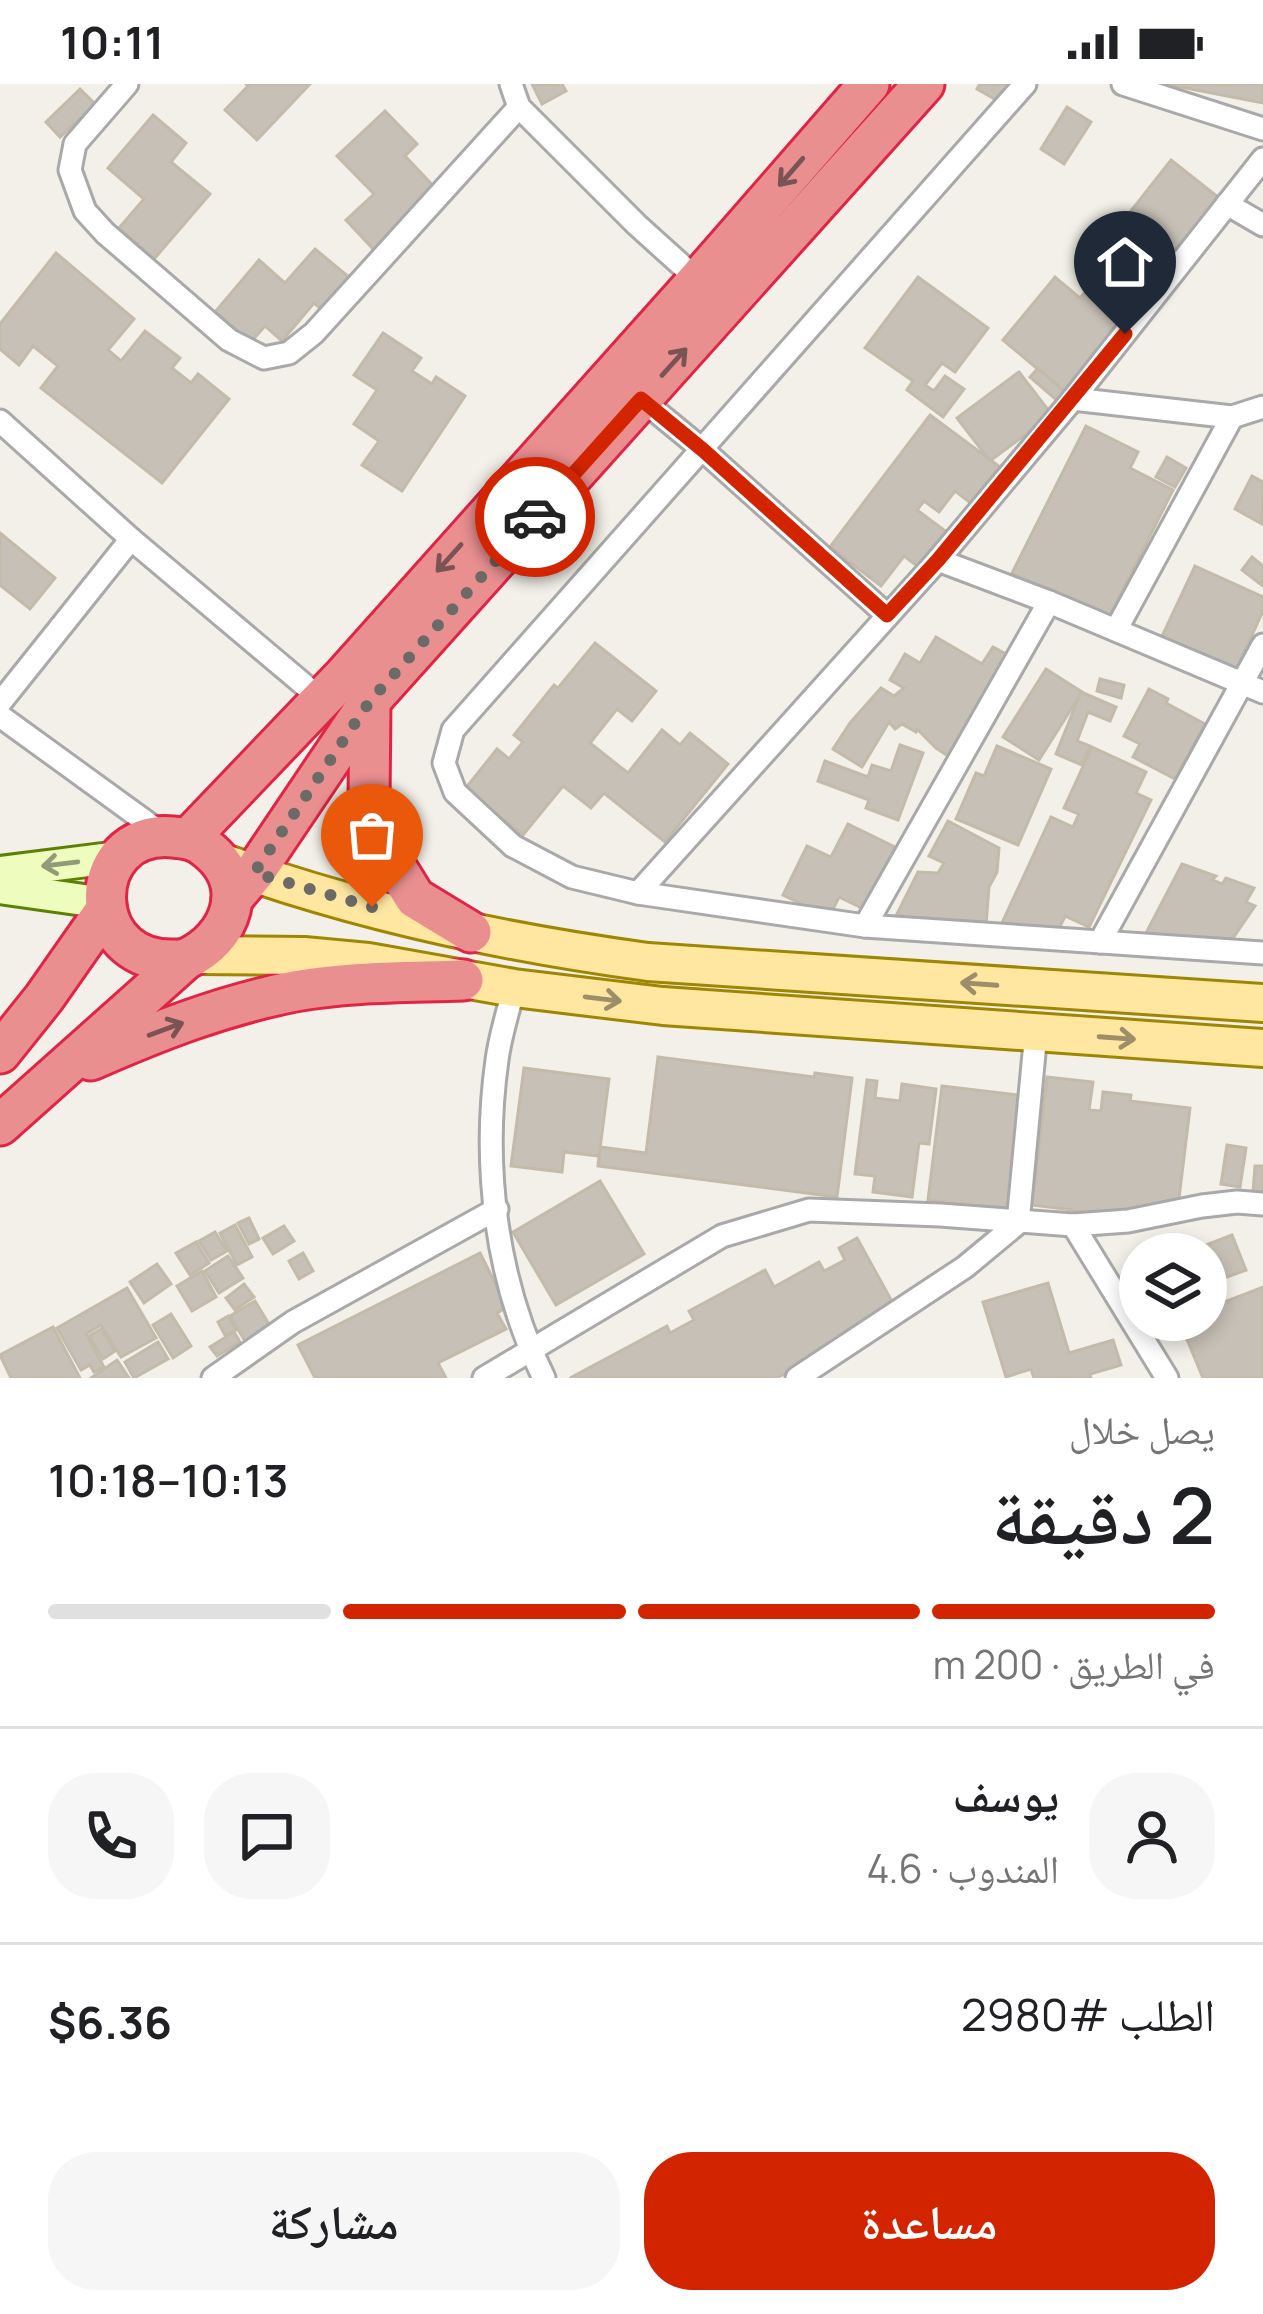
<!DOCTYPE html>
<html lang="ar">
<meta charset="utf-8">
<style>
body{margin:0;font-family:Manrope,"Noto Naskh Arabic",sans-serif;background:#f6f6f6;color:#202124;direction:rtl;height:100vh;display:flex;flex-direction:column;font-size:45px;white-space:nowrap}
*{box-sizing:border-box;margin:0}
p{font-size:39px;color:#757577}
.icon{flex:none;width:66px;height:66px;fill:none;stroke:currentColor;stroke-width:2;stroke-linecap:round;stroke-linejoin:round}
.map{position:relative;height:1294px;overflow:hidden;direction:ltr}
.side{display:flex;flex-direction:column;background:#fff;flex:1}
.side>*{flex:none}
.controls{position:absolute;left:1119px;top:1149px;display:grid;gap:24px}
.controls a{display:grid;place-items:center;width:108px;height:108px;border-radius:50%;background:#fff;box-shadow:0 6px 18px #0003;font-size:60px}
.pin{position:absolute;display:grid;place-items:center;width:102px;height:102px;color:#fff;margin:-123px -51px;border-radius:50% 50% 50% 0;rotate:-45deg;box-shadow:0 0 12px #0007}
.pin .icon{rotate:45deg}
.courier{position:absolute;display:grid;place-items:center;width:120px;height:120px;margin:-60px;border:9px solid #d32400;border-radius:50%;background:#fff;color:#222;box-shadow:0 3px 15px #0007}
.headline em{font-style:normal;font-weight:600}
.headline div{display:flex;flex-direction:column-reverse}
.headline{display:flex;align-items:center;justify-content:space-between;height:204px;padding:0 48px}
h1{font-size:78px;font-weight:600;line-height:90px}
.bar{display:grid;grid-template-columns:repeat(4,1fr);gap:18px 12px;align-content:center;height:144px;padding:0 48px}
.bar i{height:15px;border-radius:9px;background:#e0e0e0}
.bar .selected{background:#d32400}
.bar p{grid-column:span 4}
.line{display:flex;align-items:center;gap:30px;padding:0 48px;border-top:3px solid #e0e0e0}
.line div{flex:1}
.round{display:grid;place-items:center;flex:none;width:126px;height:126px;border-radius:48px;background:#f6f6f6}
.primary-button{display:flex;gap:24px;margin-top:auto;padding:24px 48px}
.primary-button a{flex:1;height:138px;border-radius:48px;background:#d32400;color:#fff;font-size:48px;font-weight:600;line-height:138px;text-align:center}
.primary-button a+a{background:#f6f6f6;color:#202124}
.status{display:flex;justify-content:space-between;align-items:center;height:84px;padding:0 60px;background:#fff;direction:ltr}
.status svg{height:33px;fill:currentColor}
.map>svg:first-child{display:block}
.building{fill:#c7c0b7;stroke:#c4baaa;stroke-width:3}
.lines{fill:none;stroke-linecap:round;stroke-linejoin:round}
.street-casing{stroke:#a9a9a9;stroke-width:27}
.secondary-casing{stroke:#5c8002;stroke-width:36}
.primary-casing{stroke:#9f8600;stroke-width:42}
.highway-casing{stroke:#e12445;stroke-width:45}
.street{stroke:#fff;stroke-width:21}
.secondary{stroke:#eefcbd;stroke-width:30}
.primary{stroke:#ffe6a1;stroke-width:36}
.highway{stroke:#ea8f90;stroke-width:39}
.oneway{stroke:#7c5354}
.oneway2{stroke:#929a77}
.oneway3{stroke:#9c8e68}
.done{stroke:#6b6a67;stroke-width:12;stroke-dasharray:0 21.6}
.route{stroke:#d32400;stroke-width:15}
</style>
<div class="status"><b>10:11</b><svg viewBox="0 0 49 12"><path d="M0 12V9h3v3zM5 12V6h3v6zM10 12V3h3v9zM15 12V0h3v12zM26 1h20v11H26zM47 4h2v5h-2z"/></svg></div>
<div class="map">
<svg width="1263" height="1294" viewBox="0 0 1263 1294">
<rect width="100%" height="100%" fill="#f2f0e8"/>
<g class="building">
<polygon points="246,0 310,0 257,56 225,26 248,2"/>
<polygon points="532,0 562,0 566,7 542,20"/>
<polygon points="980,0 1008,0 998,17 977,5"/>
<polygon points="1165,0 1263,0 1263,19"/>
<polygon points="80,5 95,20 60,53 46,38"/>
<polygon points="1067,23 1091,38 1064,80 1041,65"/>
<polygon points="385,27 417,60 405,72 439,108 376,168 346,136 374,110 337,72"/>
<polygon points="153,31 186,59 171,78 210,110 154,175 119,144 144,115 108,84"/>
<polygon points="1171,76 1223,117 1175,177 1156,162 1144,177 1117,156 1128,141 1123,137"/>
<polygon points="315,165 356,199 328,231 314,219 282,257 265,242 251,258 215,228 259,176 285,199"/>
<polygon points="56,169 134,235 108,266 121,277 145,247 180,274 172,284 191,299 198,290 229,315 162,399 41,304 58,282 33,262 19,281 0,265 0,240"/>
<polygon points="1105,185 1141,214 1065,308 1003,256 1055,193 1080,214"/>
<polygon points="918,193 988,244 955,288 942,279 925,301 934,307 945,292 964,305 943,333 907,306 913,297 865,264"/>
<polygon points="383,249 421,274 412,287 432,300 436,293 465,312 402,407 362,381 379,357 354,340 377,306 354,291"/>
<polygon points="1038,284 1066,309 1059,318 1030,293"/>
<polygon points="1019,288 1052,331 990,377 957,334"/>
<polygon points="930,331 1004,386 976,423 955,407 939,428 924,417 917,426 948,449 921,485 904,472 881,502 830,463"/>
<polygon points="1086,342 1138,368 1130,384 1173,406 1107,537 1012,489"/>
<polygon points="1167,373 1186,384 1175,403 1156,393"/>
<polygon points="1252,392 1263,398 1262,440 1235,425"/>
<polygon points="0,449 55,494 30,525 0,501"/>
<polygon points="1252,473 1263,482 1263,502 1242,486"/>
<polygon points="1195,482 1263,513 1263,527 1231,597 1157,563"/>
<polygon points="936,553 982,580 993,563 1010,572 948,672 936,664 917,645 916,648 902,640 895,645 889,638 862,683 833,665 850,639 881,604 894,612 904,604 890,596 905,570 920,579"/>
<polygon points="595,559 656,607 632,637 617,625 590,659 628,689 662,646 680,661 690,649 728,680 665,758 604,709 591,724 563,702 523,751 465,705 497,665 509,675 523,658 514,651 554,601 558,604"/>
<polygon points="1046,585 1082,608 1039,676 1003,653"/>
<polygon points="1100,595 1124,601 1121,614 1097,607"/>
<polygon points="1149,605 1168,615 1166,619 1205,640 1175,695 1133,673 1140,660 1124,652"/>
<polygon points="1081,608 1116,623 1110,637 1088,628 1077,657 1090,662 1082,681 1056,670"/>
<polygon points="900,661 923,669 898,736 866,724 869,716 818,697 825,677 868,693 872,681 891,687"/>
<polygon points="997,662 1051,685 1018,761 956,735 976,689 984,692"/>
<polygon points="1092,663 1146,688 1136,709 1151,716 1089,843 1065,832 1051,862 1002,839 1051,733 1073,743 1079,730 1064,724"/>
<polygon points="948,737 999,764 997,788 989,803 985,855 895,834 918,788 938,789 944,779 929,772"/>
<polygon points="848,740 903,767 872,829 839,813 829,833 783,811 807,762 831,773"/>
<polygon points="1182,780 1216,792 1212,796 1222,800 1226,794 1254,804 1246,818 1255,822 1229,860 1145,851"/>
<polygon points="658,973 814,993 815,989 852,994 837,1113 598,1082 600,1063 646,1069"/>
<polygon points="524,984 609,995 599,1072 564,1068 562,1088 511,1082"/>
<polygon points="1047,993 1093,998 1089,1026 1101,1027 1103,1008 1131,1011 1130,1017 1190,1024 1176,1139 1032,1121"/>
<polygon points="867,996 877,997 875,1014 900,1017 902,1000 936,1005 929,1060 919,1059 912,1113 873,1108 875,1092 855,1090"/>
<polygon points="942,1002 1027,1012 1014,1126 928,1116"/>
<polygon points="1227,1061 1246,1064 1240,1103 1221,1100"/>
<polygon points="1255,1082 1263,1082 1263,1108 1253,1108"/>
<polygon points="600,1097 644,1170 556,1221 513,1148"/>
<polygon points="249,1134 259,1155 249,1160 238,1139"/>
<polygon points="235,1141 252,1173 237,1181 220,1149"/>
<polygon points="284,1142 294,1157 273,1170 263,1154"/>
<polygon points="215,1148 227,1167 211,1176 199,1157"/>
<polygon points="1232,1151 1246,1186 1213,1198 1222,1219 1263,1203 1263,1294 1203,1294 1179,1236 1206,1236 1206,1170 1183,1170"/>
<polygon points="857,1154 900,1232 776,1294 570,1294 667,1242 670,1249 694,1236 689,1227 765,1186 774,1203 819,1178 824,1187 845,1176 839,1164"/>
<polygon points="196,1158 209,1179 190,1191 176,1169"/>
<polygon points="303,1169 313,1187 299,1195 289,1177"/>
<polygon points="480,1169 507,1223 497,1229 506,1245 438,1279 446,1294 315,1294 298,1261"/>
<polygon points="228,1172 243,1194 219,1209 205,1187"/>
<polygon points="157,1180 171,1200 144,1219 130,1198"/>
<polygon points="202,1187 216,1213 192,1227 177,1202"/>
<polygon points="1048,1199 1069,1269 1113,1256 1121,1281 1090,1290 1091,1294 1034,1294 1031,1285 1006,1293 983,1218"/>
<polygon points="244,1200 254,1213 235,1226 226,1214"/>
<polygon points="127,1204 156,1254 121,1273 101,1241 86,1250 104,1283 94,1288 90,1281 81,1286 57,1244"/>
<polygon points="255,1217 270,1242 245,1257 230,1232"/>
<polygon points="171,1230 191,1262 173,1274 153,1241"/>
<polygon points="228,1232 236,1246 225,1251 218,1238"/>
<polygon points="53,1243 80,1294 11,1294 0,1271"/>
<polygon points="101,1245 115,1267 103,1275 89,1252"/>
<polygon points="234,1248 240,1258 217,1272 210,1263"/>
<polygon points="158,1258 168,1275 134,1294 125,1278"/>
<polygon points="117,1276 129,1294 91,1294"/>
</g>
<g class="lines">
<g class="street-casing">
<g id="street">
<polyline points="127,0 75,60 70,86 85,127 105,149 229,256 264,274 289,269 314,249 519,23"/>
<polyline points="511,0 519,23 637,141 698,196"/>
<polyline points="1025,0 453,646 444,679 455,708 513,762 572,793 638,809 865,842 1263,869"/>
<polyline points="1123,0 1263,45"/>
<polyline points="1227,120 1263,141"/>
<polyline points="641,315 703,366 887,531"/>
<polyline points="1073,315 1232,333 1263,323"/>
<polyline points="0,337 131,455 321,615"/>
<polyline points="938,476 1049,518 1263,608"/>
<polyline points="1116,546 1232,333"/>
<polyline points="0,619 131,455"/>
<polyline points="0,632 164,751"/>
<polyline points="638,809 938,476 1073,315 1263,75"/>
<polyline points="865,842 1049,518"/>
<polyline points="1100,858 1263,561"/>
<path d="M514 904C508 928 500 952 497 976 482 1082 496 1198 544 1294"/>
<polyline points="1073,1141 1167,1294"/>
<polyline points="213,1294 293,1238 497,1125"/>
<polyline points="484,1294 722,1152 809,1126 940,1131 1073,1141 1128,1137 1202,1122 1237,1118 1263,1120"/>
<polyline points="797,1294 965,1183 1018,1139 1036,948"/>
</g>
</g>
<g class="secondary-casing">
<g id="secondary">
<polyline points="0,788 119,773"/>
<polyline points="0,804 105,819"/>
</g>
</g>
<g class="primary-casing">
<g id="primary">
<path d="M230 781C365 829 507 859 648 878L1263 919"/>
<polyline points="195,871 304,872 368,878 514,904 663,922 1263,964"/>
</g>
</g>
<g class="highway-casing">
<g id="highway">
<polyline points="370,617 369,718 381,759 415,814 471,848"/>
<polyline points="189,754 344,592 698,196 869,0"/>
<polyline points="232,815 254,789 370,617 924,0"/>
<polyline points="0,969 44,914 105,827"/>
<path d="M91 976C157 947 223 921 295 907 349 897 407 898 463 896"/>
<path d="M0 1041 186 875C231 855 252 800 207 765 197 756 186 754 173 753 81 744 81 890 186 875"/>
</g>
</g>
<use href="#street" class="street"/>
<use href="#secondary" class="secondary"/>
<use href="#primary" class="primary"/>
<use href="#highway" class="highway"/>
</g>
<defs><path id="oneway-shaft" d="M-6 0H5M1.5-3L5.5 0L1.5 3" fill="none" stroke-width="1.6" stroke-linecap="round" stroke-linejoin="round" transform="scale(3)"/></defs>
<g class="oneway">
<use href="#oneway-shaft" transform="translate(791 88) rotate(131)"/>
<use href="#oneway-shaft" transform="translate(674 278) rotate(-48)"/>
<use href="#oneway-shaft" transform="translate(449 474) rotate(132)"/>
<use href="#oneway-shaft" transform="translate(166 945) rotate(-20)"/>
</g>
<use class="oneway2" href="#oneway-shaft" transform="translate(60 780) rotate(173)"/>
<g class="oneway3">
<use href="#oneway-shaft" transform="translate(979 900) rotate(-176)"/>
<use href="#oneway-shaft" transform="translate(603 915) rotate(7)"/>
<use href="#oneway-shaft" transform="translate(1117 954) rotate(4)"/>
</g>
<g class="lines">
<polyline class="done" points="372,823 254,789 370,617 535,433"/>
<polyline class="route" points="535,433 641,315 703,366 887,531 938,476 1125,250"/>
</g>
</svg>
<div class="controls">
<a><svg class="icon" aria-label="layers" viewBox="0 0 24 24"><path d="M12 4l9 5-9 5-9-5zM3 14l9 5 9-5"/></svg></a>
</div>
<div class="pin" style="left:372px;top:823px;background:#ea580c"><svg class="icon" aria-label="bag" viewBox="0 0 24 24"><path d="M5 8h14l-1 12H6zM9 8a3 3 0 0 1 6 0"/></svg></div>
<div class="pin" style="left:1125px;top:250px;background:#1f2937"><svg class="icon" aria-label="home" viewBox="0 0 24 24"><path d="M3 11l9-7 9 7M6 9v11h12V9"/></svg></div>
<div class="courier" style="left:535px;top:433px"><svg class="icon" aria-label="car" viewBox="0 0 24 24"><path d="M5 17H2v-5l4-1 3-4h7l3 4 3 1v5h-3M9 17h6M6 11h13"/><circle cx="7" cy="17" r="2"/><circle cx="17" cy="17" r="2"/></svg></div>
</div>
<section class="side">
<div class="headline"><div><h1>2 دقيقة</h1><p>يصل خلال</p></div><em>10:13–10:18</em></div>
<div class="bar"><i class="selected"></i><i class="selected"></i><i class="selected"></i><i></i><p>في الطريق · 200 m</p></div>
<div class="line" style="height:216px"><a class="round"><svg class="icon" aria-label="person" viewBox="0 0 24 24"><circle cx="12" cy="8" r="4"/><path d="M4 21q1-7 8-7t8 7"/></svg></a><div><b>يوسف</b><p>المندوب · 4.6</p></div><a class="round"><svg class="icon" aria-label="chat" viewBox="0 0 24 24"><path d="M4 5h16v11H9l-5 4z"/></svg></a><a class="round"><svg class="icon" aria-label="phone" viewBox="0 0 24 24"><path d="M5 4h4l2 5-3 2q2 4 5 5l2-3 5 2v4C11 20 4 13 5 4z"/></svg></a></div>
<div class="line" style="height:156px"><div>الطلب #2980</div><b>$6.36</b></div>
<div class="primary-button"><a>مساعدة</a><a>مشاركة</a></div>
</section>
